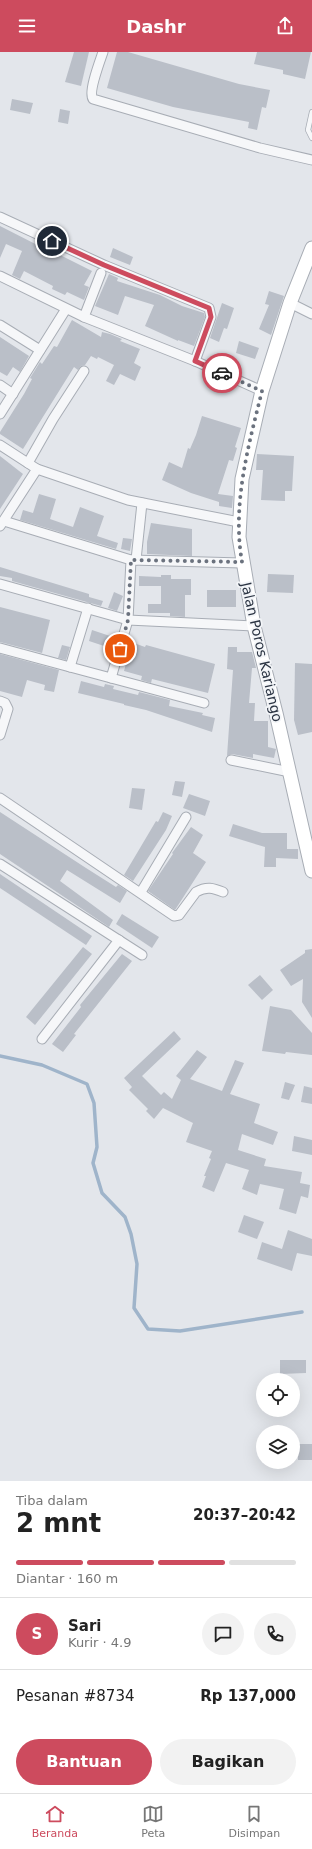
<!DOCTYPE html>
<html lang="id">
<meta charset="utf-8">
<style>
body{margin:0;font-family:"DejaVu Sans",sans-serif;background:#f2f2f2;color:#222;height:100vh;display:flex;flex-direction:column;font-size:15px;white-space:nowrap}
*{box-sizing:border-box;margin:0}
p{font-size:13px;color:#767676}
.icon{flex:none;width:22px;height:22px;fill:none;stroke:currentColor;stroke-width:2;stroke-linecap:round;stroke-linejoin:round}
.map{position:relative;height:1429px;overflow:hidden}
.sheet{display:flex;flex-direction:column;background:#fff;flex:1}
.sheet>*{flex:none}
.buttons{position:absolute;left:256px;top:1321px;display:grid;gap:8px}
.buttons a{display:grid;place-items:center;width:44px;height:44px;border-radius:50%;background:#fff;box-shadow:0 4px 16px #0002;font-size:20px}
.pin{position:absolute;display:grid;place-items:center;width:34px;height:34px;color:#fff;margin:-17px;border:2px solid #fff;border-radius:50%;box-shadow:0 1px 4px #0007}
.courier{position:absolute;display:grid;place-items:center;width:40px;height:40px;margin:-20px;border:3px solid #cd4b5e;border-radius:50%;background:#fff;color:#222;box-shadow:0 1px 5px #0007}
.summary em{font-style:normal;font-weight:700}
.summary div{display:flex;flex-direction:column-reverse}
.summary{display:flex;align-items:center;justify-content:space-between;height:68px;padding:0 16px}
h1{font-size:26px;font-weight:700;line-height:30px}
.bar{display:grid;grid-template-columns:repeat(4,1fr);gap:6px 4px;align-content:center;height:48px;padding:0 16px}
.bar i{height:5px;border-radius:3px;background:#e0e0e0}
.bar .current{background:#cd4b5e}
.bar p{grid-column:span 4}
.line{display:flex;align-items:center;gap:10px;padding:0 16px;border-top:1px solid #e0e0e0}
.line div{flex:1}
.round{display:grid;place-items:center;flex:none;width:42px;height:42px;border-radius:21px;background:#f2f2f2}
.action{display:flex;gap:8px;margin-top:auto;padding:8px 16px}
.action a{flex:1;height:46px;border-radius:24px;background:#cd4b5e;color:#fff;font-size:16px;font-weight:700;line-height:46px;text-align:center}
.action a+a{background:#f2f2f2;color:#222}
header{display:flex;justify-content:space-between;align-items:center;height:52px;padding:0 16px;background:#cd4b5e;color:#fff;font-size:18px;font-weight:700}
.tabs{display:flex;justify-content:space-around;align-items:center;height:56px;border-top:1px solid #e0e0e0;background:#fff;font-size:11px;color:#767676}
.tabs a{display:grid;justify-items:center;gap:2px}
.tabs .current{color:#cd4b5e}
.map>svg:first-child{display:block}
.lines{fill:none;stroke-linecap:round;stroke-linejoin:round}
.stream{stroke:#9fb4ca;stroke-width:3.5}
.building{fill:#babfc8}
.lane-casing{stroke:#a8adb5;stroke-width:6}
.street-casing{stroke:#a8adb5;stroke-width:11}
.secondary-casing{stroke:#a8adb5;stroke-width:15}
.lane{stroke:#f6f7f9;stroke-width:4.5}
.street{stroke:#f6f7f9;stroke-width:9}
.secondary{stroke:#fff;stroke-width:13}
.done{stroke:#6b727e;stroke-width:4;stroke-dasharray:0 7.2}
.route{stroke:#cd4b5e;stroke-width:5}
.labels{text-anchor:middle;dominant-baseline:central;stroke-width:3.5;stroke-linejoin:round;paint-order:stroke}
.street-label{font-size:14px;fill:#2b3443;stroke:#f3f5f8}
</style>
<header><svg class="icon" aria-label="menu" viewBox="0 0 24 24"><path d="M4 6h16M4 12h16M4 18h16"/></svg>Dashr<svg class="icon" aria-label="share" viewBox="0 0 24 24"><path d="M12 15V3M7 8l5-5 5 5M5 13v7h14v-7"/></svg></header>
<div class="map">
<svg width="312" height="1429" viewBox="0 0 312 1429">
<rect width="100%" height="100%" fill="#e3e6eb"/>
<g class="lines">
<polyline class="stream" points="0,1004 42,1013 87,1032 94,1051 97,1095 93,1111 102,1141 125,1165 131,1182 137,1212 134,1256 148,1277 180,1279 302,1260"/>
</g>
<g class="building">
<polygon points="74,0 89,0 81,34 65,30"/>
<polygon points="117,0 128,0 239,32 270,38 266,56 262,55 257,78 248,76 249,70 173,55 107,36"/>
<polygon points="257,0 311,0 305,27 283,22 283,18 254,12"/>
<polygon points="12,47 33,51 30,62 10,58"/>
<polygon points="60,57 70,59 68,72 58,70"/>
<polygon points="0,174 55,202 56,201 92,219 84,233 89,235 84,248 67,240 65,243 52,237 53,234 24,219 20,227 12,223 22,199 6,192 0,206"/>
<polygon points="113,196 133,205 130,213 110,205"/>
<polygon points="109,222 118,226 117,229 160,243 182,254 204,261 205,265 194,294 178,288 178,289 145,274 154,253 125,244 118,263 95,254"/>
<polygon points="269,239 284,244 271,283 259,277 269,253 265,252"/>
<polygon points="222,251 234,256 227,277 224,276 219,290 210,286"/>
<polygon points="72,268 101,285 102,280 110,282 122,287 120,289 140,297 134,311 141,315 135,329 120,322 114,333 106,329 114,313 98,305 97,307 91,304 85,313 81,314 78,318 74,315 23,397 0,382 0,380 24,342 32,327 30,326 40,310 42,312 54,294 57,295"/>
<polygon points="0,285 29,304 20,320 13,315 7,324 0,320"/>
<polygon points="239,289 259,296 255,307 236,301"/>
<polygon points="202,364 241,376 235,395 237,396 233,409 229,408 218,442 233,444 232,456 219,454 219,450 191,441 162,428 169,410 182,416 188,396 190,397 196,383"/>
<polygon points="257,402 294,404 292,439 285,439 285,449 261,448 263,418 256,418"/>
<polygon points="0,404 23,422 0,457"/>
<polygon points="39,442 56,447 50,467 73,475 80,455 104,464 97,484 118,491 116,497 20,468 23,458 33,461"/>
<polygon points="151,471 192,477 192,504 147,502 147,490"/>
<polygon points="123,486 132,487 130,499 121,497"/>
<polygon points="0,515 89,542 89,545 103,549 101,554 12,529 12,526 0,524"/>
<polygon points="268,522 294,523 293,541 267,540"/>
<polygon points="161,523 171,523 171,527 191,527 191,543 185,543 185,565 170,564 170,561 148,561 148,552 161,552 161,534 139,534 139,524 161,525"/>
<rect x="207" y="538" width="29" height="17"/>
<polygon points="114,540 123,544 117,559 108,556"/>
<polygon points="0,555 50,568 42,601 0,590"/>
<polygon points="92,578 116,586 113,597 89,589"/>
<polygon points="128,589 145,595 146,593 215,612 208,641 152,627 151,631 141,628 142,624 124,619 127,608 123,607"/>
<polygon points="62,593 70,595 66,608 58,606"/>
<polygon points="228,595 237,595 237,600 252,600 256,616 252,616 249,651 255,651 254,669 268,669 268,695 276,697 274,706 253,702 253,706 232,702 227,704 233,618 227,617"/>
<polygon points="0,602 59,618 54,640 44,638 45,633 27,628 22,645 0,639"/>
<polygon points="295,611 312,612 312,680 298,683 294,668"/>
<polygon points="81,629 104,635 105,632 114,634 113,637 138,643 139,640 170,648 169,654 203,661 202,663 215,666 212,680 146,658 124,653 124,652 78,641"/>
<polygon points="175,729 185,730 182,745 172,743"/>
<polygon points="132,736 145,737 142,758 129,756"/>
<polygon points="189,742 210,749 205,764 183,756"/>
<polygon points="0,760 86,816 116,835 118,833 127,839 120,851 67,818 60,829 113,868 109,875 0,802"/>
<polygon points="163,760 172,764 166,778 133,829 124,823 156,769 158,770"/>
<polygon points="233,772 262,781 287,781 287,797 298,797 298,807 276,806 276,815 264,815 265,795 229,784"/>
<polygon points="191,775 203,783 193,801 206,810 175,858 148,839 173,802 172,801"/>
<polygon points="0,822 92,884 86,893 0,836"/>
<polygon points="122,862 159,885 152,896 116,872"/>
<polygon points="83,895 92,902 35,973 26,965"/>
<polygon points="312,897 312,966 302,950 303,927 291,934 280,918 305,901 305,898"/>
<polygon points="122,902 132,909 74,982 76,983 63,1000 52,992 81,955 80,953"/>
<polygon points="260,923 273,938 262,948 248,933"/>
<polygon points="270,954 291,958 312,981 312,1003 286,1000 285,1002 262,999"/>
<polygon points="174,979 181,987 142,1024 161,1043 164,1040 172,1047 181,1028 176,1024 197,998 207,1005 190,1027 222,1039 235,1008 244,1011 230,1042 260,1052 254,1071 278,1080 273,1093 242,1082 238,1098 266,1107 264,1114 302,1120 300,1131 310,1133 308,1146 301,1144 296,1162 279,1157 284,1137 260,1132 257,1143 242,1137 249,1118 226,1111 214,1140 202,1135 206,1124 204,1124 211,1107 209,1106 212,1099 186,1090 193,1071 163,1056 154,1067 146,1059 148,1057 129,1038 132,1035 124,1026"/>
<polygon points="285,1030 295,1033 289,1048 281,1046"/>
<polygon points="304,1034 312,1036 312,1052 301,1050"/>
<polygon points="294,1084 312,1088 312,1103 292,1099"/>
<polygon points="244,1163 264,1170 257,1187 238,1180"/>
<polygon points="288,1178 312,1187 312,1204 297,1201 292,1219 257,1207 262,1190 282,1197"/>
<polygon points="280,1308 306,1308 306,1321 280,1322"/>
<rect x="298" y="1392" width="14" height="16"/>
</g>
<g class="lines">
<g class="lane-casing">
<polyline id="lane" points="312,60 308,78 312,86"/>
</g>
<g class="street-casing">
<g id="street">
<path d="M103 0C100 9 88 40 93 47L260 96 312 108"/>
<polyline points="0,165 104,213 209,256 211,265 195,309"/>
<polyline points="0,224 84,265 195,309 262,339"/>
<polyline points="290,251 312,262"/>
<polyline points="84,265 101,221"/>
<polyline points="0,273 40,298"/>
<polyline points="0,333 13,342"/>
<polyline points="0,362 66,257"/>
<polyline points="0,393 37,417 0,474"/>
<polyline points="28,411 53,367 84,319"/>
<polyline points="37,417 128,448 239,470"/>
<polyline points="4,469 131,508 128,568 111,626 70,615"/>
<polyline points="131,508 242,511"/>
<polyline points="136,508 142,451"/>
<polyline points="0,532 128,568 254,574"/>
<polyline points="0,596 70,615 88,556"/>
<polyline points="111,626 204,651"/>
<polyline points="0,649 5,651 8,657 0,683"/>
<polyline points="231,708 290,720"/>
<path d="M0 746 174 864 179 863 196 840C207 834 213 836 223 840"/>
<polyline points="0,812 142,903"/>
<polyline points="141,840 186,765"/>
<polyline points="42,987 119,888"/>
</g>
</g>
<g class="secondary-casing">
<polyline id="secondary" points="312,196 290,251 262,339 242,427 239,485 254,574 276,661 312,819"/>
</g>
<use href="#lane" class="lane"/>
<use href="#street" class="street"/>
<use href="#secondary" class="secondary"/>
</g>
<g class="lines">
<path class="done" d="M120 597 128 568 131 508 242 510C232 453 248 395 262 339L222 321"/>
<polyline class="route" points="52,189 104,213 209,256 211,265 195,309 222,321"/>
</g>
<g class="labels">
<g class="street-label">
<text transform="translate(262 600) rotate(77)">Jalan Poros Kariango</text>
</g>
</g>
</svg>
<div class="buttons">
<a><svg class="icon" aria-label="locate" viewBox="0 0 24 24"><circle cx="12" cy="12" r="6"/><path d="M12 2v4M12 18v4M2 12h4M18 12h4"/></svg></a>
<a><svg class="icon" aria-label="layers" viewBox="0 0 24 24"><path d="M12 4l9 5-9 5-9-5zM3 14l9 5 9-5"/></svg></a>
</div>
<div class="pin" style="left:120px;top:597px;background:#ea580c"><svg class="icon" aria-label="bag" viewBox="0 0 24 24"><path d="M5 8h14l-1 12H6zM9 8a3 3 0 0 1 6 0"/></svg></div>
<div class="pin" style="left:52px;top:189px;background:#1f2937"><svg class="icon" aria-label="home" viewBox="0 0 24 24"><path d="M3 11l9-7 9 7M6 9v11h12V9"/></svg></div>
<div class="courier" style="left:222px;top:321px"><svg class="icon" aria-label="car" viewBox="0 0 24 24"><path d="M5 17H2v-5l4-1 3-4h7l3 4 3 1v5h-3M9 17h6M6 11h13"/><circle cx="7" cy="17" r="2"/><circle cx="17" cy="17" r="2"/></svg></div>
</div>
<section class="sheet">
<div class="summary"><div><h1>2 mnt</h1><p>Tiba dalam</p></div><em>20:37–20:42</em></div>
<div class="bar"><i class="current"></i><i class="current"></i><i class="current"></i><i></i><p>Diantar · 160 m</p></div>
<div class="line" style="height:72px"><b class="round" style="background:#cd4b5e;color:#fff">S</b><div><b>Sari</b><p>Kurir · 4.9</p></div><a class="round"><svg class="icon" aria-label="chat" viewBox="0 0 24 24"><path d="M4 5h16v11H9l-5 4z"/></svg></a><a class="round"><svg class="icon" aria-label="phone" viewBox="0 0 24 24"><path d="M5 4h4l2 5-3 2q2 4 5 5l2-3 5 2v4C11 20 4 13 5 4z"/></svg></a></div>
<div class="line" style="height:52px"><div>Pesanan #8734</div><b>Rp 137,000</b></div>
<div class="action"><a>Bantuan</a><a>Bagikan</a></div>
</section>
<nav class="tabs">
<a class="current"><svg class="icon" aria-label="home" viewBox="0 0 24 24"><path d="M3 11l9-7 9 7M6 9v11h12V9"/></svg>Beranda</a>
<a><svg class="icon" aria-label="map" viewBox="0 0 24 24"><path d="M3 6l6-2 6 2 6-2v14l-6 2-6-2-6 2zM9 4v14M15 6v14"/></svg>Peta</a>
<a><svg class="icon" aria-label="saved" viewBox="0 0 24 24"><path d="M7 4h10v16l-5-4-5 4z"/></svg>Disimpan</a>
</nav>
